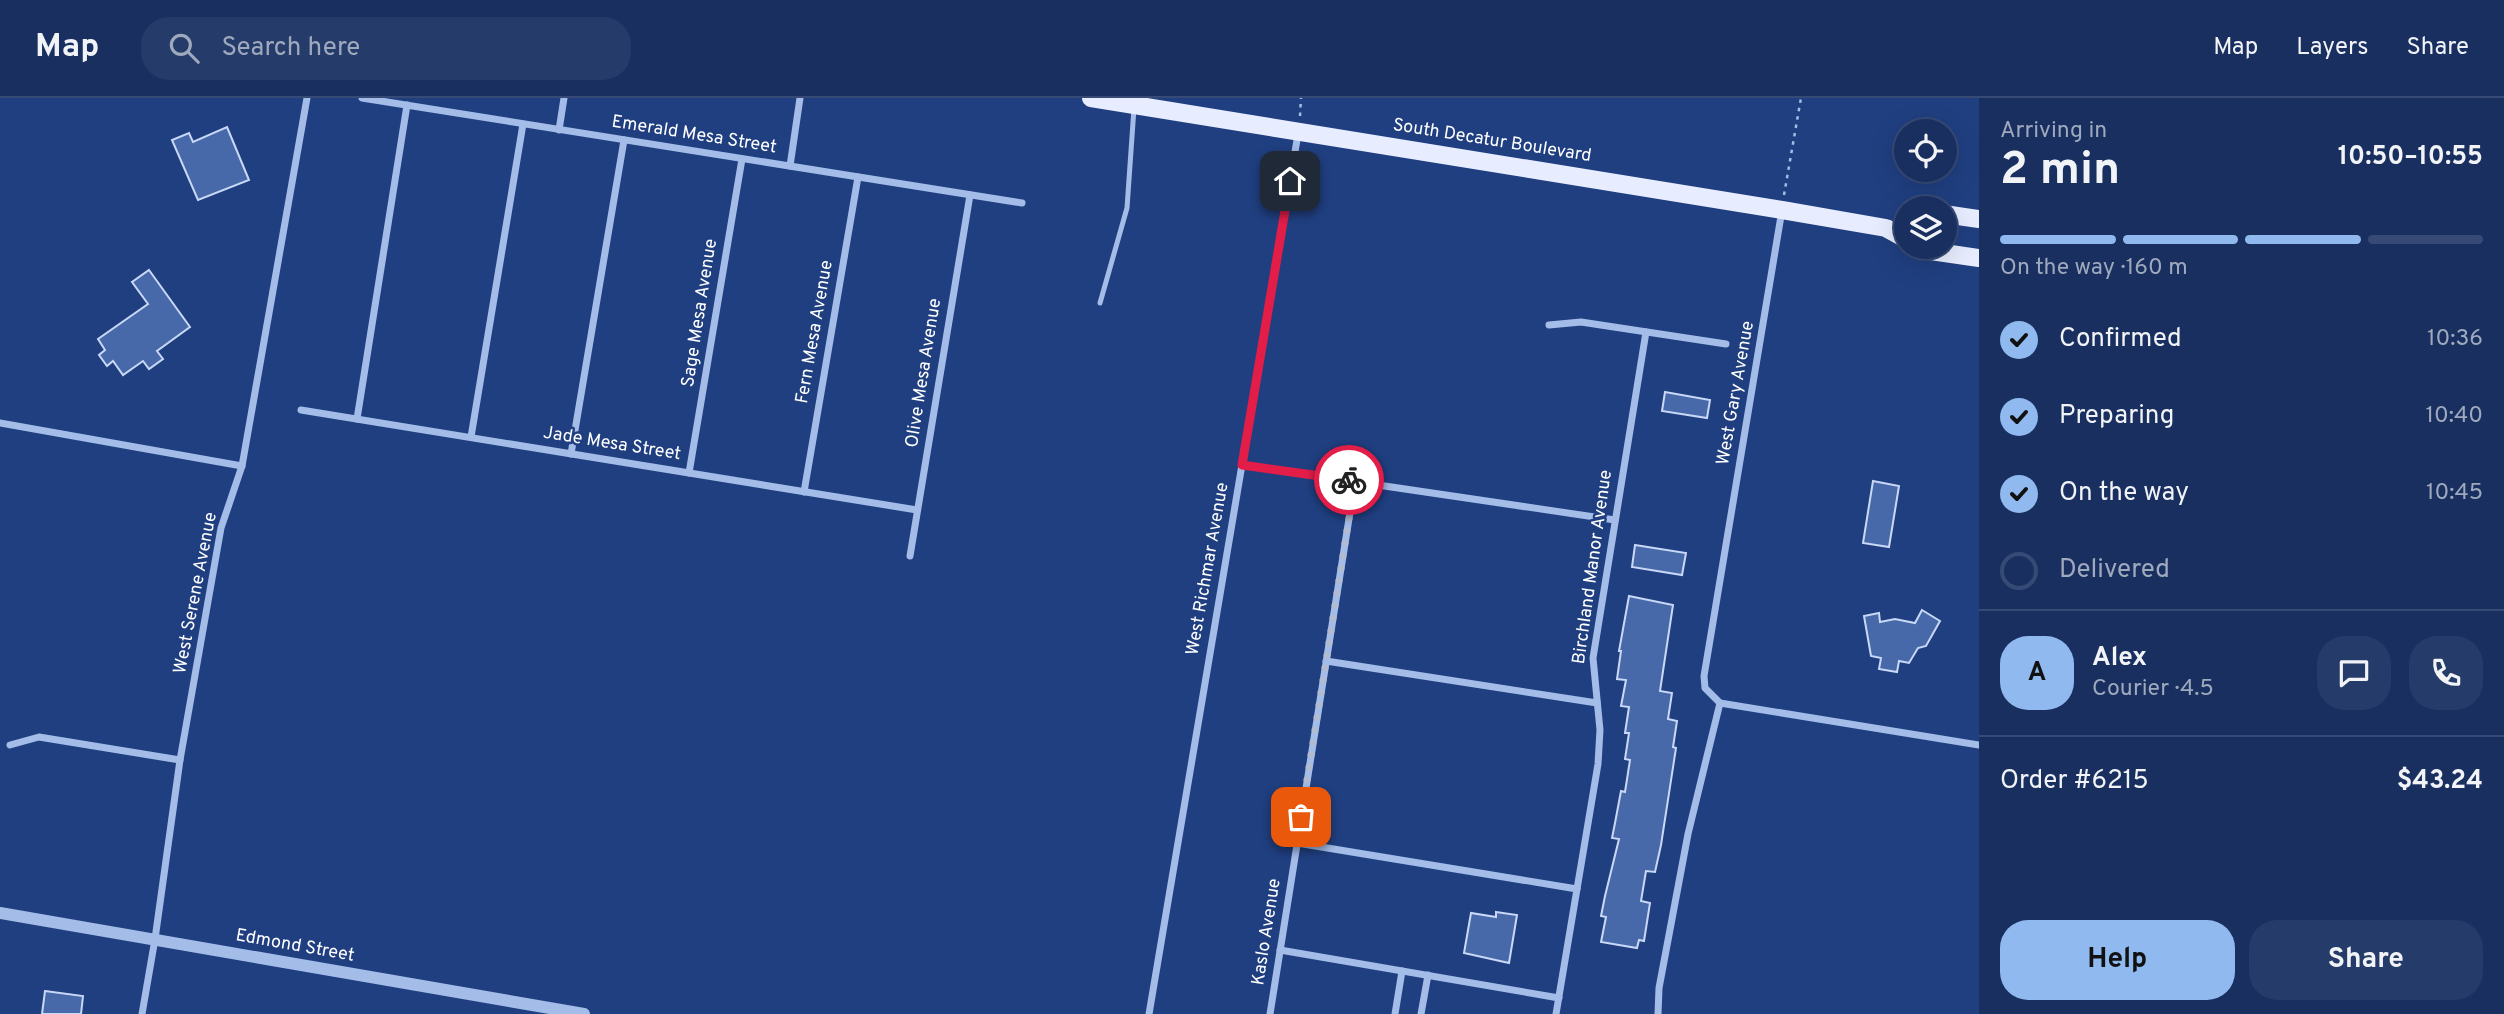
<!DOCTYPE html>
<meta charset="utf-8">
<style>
body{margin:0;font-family:Overpass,sans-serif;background:#253b69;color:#f1f3f6;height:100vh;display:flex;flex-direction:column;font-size:26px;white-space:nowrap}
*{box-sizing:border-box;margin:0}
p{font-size:23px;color:#9fa9bd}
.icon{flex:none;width:38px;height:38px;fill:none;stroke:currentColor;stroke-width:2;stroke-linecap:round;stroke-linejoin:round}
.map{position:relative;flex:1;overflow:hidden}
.drawer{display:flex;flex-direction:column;background:#182f60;width:525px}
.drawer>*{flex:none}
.fabs{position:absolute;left:1894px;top:21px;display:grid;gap:14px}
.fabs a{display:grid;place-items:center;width:63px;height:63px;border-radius:50%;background:#182f60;box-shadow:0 7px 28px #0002,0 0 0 2px #364a75;font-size:35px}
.pin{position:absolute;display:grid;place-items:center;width:60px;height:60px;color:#fff;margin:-30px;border-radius:14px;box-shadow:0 4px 10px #0006}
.courier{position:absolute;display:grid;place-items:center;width:70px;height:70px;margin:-35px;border:5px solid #e11d48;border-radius:50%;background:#fff;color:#222;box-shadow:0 2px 9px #0007}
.head em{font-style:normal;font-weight:700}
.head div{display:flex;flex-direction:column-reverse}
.head{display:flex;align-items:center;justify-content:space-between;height:119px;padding:0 21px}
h1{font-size:46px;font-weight:700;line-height:52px}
.bar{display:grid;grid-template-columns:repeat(4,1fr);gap:10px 7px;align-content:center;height:84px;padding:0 21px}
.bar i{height:9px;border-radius:5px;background:#364a75}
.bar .selected{background:#90b9f0}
.bar p{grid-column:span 4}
.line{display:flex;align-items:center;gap:18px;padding:0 21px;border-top:2px solid #364a75}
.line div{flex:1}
.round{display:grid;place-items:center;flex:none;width:74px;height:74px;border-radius:28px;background:#253b69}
ol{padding:0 21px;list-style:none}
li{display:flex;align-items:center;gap:21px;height:77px}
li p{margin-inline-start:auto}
li .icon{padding:7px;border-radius:50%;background:#90b9f0;color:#111;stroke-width:4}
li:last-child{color:#9fa9bd}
li i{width:38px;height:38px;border:4px solid #364a75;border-radius:50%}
.cta{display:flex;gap:14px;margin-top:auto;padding:14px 21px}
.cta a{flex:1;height:80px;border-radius:28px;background:#90b9f0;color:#111;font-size:28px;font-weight:700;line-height:80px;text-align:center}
.cta a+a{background:#253b69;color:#f1f3f6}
header{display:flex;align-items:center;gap:42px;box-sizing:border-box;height:98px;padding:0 35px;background:#182f60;border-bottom:2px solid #364a75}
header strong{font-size:33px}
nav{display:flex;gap:38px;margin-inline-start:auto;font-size:24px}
.search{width:490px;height:63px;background:#253b69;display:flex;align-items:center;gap:18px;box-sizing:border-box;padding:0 24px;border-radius:28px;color:#9fa9bd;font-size:26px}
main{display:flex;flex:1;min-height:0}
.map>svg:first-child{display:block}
.building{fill:#4869a9;stroke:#c8d8f6;stroke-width:2}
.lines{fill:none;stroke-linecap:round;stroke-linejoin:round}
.path{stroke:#a4bce8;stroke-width:2.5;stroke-dasharray:3.5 5;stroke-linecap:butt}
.service{stroke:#a4bce8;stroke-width:5}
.minor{stroke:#a4bce8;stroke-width:7}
.tertiary{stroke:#a4bce8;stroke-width:12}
.primary{stroke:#e7edfe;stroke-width:18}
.done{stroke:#b1bcd3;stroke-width:7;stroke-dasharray:0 12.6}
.route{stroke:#e11d48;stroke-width:9}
.labels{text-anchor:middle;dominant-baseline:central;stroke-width:5;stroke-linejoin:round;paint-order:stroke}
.street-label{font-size:18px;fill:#fff;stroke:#203f80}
</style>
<header>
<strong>Map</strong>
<div class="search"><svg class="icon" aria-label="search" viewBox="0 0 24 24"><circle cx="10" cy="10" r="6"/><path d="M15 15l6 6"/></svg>Search here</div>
<nav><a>Map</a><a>Layers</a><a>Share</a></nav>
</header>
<main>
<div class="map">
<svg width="1979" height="916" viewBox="0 0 1979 916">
<rect width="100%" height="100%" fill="#203f80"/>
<g class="building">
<polygon points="227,29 249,82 198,102 172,42 189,35 193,44"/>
<polygon points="149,172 190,229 157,253 163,261 149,271 143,263 123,277 113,263 107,268 99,257 105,252 98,241 148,206 132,184"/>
<polygon points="1665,294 1710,302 1707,320 1662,313"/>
<polygon points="1873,383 1899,388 1889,449 1863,445"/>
<polygon points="1635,447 1686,455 1682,477 1632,469"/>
<polygon points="1629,498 1673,507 1660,593 1672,595 1668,621 1677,623 1673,649 1676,650 1661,747 1655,774 1646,773 1641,803 1650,805 1644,843 1639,842 1637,850 1601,844 1606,819 1601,818 1605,798 1619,741 1612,740 1615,725 1621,693 1625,694 1630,662 1625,661 1629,635 1625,635 1629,609 1621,608 1626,582 1617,581 1621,553 1619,553"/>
<polygon points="1922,512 1940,523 1926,548 1918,550 1909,565 1899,563 1897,574 1879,571 1881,560 1871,558 1864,518 1879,515 1880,524 1895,521 1915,525"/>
<polygon points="1496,814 1517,817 1509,865 1464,855 1471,815 1496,819"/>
<polygon points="45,893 83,898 81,916 42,916"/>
</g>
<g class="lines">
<g class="path">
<polyline points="1300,18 1301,0"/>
<polyline points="1784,97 1801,0"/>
</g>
<polyline class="service" points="1100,205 1127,110 1134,10"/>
<g class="minor">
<polyline points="362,0 1022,105"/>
<polyline points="559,32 564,0"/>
<polyline points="790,68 800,0"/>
<polyline points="1782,112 1704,578 1705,590 1720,605 1979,647"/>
<polyline points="1549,227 1581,224 1726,246"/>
<polyline points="301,312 917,412"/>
<polyline points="357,321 407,7"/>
<polyline points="0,325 242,368"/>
<polyline points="471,339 523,26"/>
<polyline points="571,356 624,42"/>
<polyline points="1242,367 1615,422"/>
<polyline points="689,375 742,61"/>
<polyline points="804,394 858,79"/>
<polyline points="910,458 970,97"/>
<polyline points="1326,563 1597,605"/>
<polyline points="10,647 39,639 180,662"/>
<polyline points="1297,745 1577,791"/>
<polyline points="1280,852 1559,900"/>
<polyline points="142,916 155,841 180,662 221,430 242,368 307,0"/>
<polyline points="1149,916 1298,36"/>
<polyline points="1270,916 1355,383"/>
<polyline points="1395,916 1402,873"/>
<polyline points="1421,916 1428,877"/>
<polyline points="1556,916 1598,666 1600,632 1593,560 1646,234"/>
<polyline points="1658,916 1659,890 1688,736 1720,605"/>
</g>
<polyline class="tertiary" points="0,815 584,916"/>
<g class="primary">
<polyline points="1091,0 1782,112 1886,130 1906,141"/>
<polyline points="1944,116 1979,121"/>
<polyline points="1918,149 1924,152 1979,160"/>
</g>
</g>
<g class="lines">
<polyline class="done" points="1301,719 1355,383 1349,382"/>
<polyline class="route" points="1290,83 1242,367 1349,382"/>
</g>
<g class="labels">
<g class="street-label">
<text transform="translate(694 37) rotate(9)">Emerald Mesa Street</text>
<text transform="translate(1492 43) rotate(9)">South Decatur Boulevard</text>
<text transform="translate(700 215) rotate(-81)">Sage Mesa Avenue</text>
<text transform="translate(815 234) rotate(-80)">Fern Mesa Avenue</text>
<text transform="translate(924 275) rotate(-81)">Olive Mesa Avenue</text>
<text transform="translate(1736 295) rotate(-80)">West Gary Avenue</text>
<text transform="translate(612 346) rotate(9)">Jade Mesa Street</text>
<text transform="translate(1593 469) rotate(-82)">Birchland Manor Avenue</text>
<text transform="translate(1208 471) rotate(-80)">West Richmar Avenue</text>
<text transform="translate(196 495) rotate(-79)">West Serene Avenue</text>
<text transform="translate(1267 834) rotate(-81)">Kaslo Avenue</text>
<text transform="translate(295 848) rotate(10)">Edmond Street</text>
</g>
</g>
</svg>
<div class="fabs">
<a><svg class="icon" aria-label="locate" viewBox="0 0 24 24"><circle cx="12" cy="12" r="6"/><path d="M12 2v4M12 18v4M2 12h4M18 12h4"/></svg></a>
<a><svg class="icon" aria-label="layers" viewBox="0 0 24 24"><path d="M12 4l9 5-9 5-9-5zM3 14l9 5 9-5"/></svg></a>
</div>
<div class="pin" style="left:1301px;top:719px;background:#ea580c"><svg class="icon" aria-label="bag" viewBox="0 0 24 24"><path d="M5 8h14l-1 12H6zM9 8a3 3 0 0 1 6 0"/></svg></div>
<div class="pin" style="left:1290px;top:83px;background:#1f2937"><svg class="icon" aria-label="home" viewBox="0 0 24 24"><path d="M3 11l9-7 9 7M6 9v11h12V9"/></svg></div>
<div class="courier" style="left:1349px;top:382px"><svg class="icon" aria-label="bike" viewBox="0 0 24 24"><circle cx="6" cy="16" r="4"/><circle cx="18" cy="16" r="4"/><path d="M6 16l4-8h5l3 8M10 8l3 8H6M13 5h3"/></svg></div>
</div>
<section class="drawer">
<div class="head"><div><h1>2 min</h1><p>Arriving in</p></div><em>10:50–10:55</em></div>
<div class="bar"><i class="selected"></i><i class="selected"></i><i class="selected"></i><i></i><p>On the way · 160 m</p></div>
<ol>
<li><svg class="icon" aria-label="check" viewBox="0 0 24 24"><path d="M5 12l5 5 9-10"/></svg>Confirmed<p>10:36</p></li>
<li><svg class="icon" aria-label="check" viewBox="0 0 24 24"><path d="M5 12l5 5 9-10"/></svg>Preparing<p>10:40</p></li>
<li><svg class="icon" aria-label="check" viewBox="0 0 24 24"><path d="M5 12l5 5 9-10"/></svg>On the way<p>10:45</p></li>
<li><i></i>Delivered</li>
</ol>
<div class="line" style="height:126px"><b class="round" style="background:#90b9f0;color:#111">A</b><div><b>Alex</b><p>Courier · 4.5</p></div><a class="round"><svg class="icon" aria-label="chat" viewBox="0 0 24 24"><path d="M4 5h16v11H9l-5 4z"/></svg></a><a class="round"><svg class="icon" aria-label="phone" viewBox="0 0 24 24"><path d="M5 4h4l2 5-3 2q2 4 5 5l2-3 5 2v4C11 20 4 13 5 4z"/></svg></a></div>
<div class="line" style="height:91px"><div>Order #6215</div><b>$43.24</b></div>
<div class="cta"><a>Help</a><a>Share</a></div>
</section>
</main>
